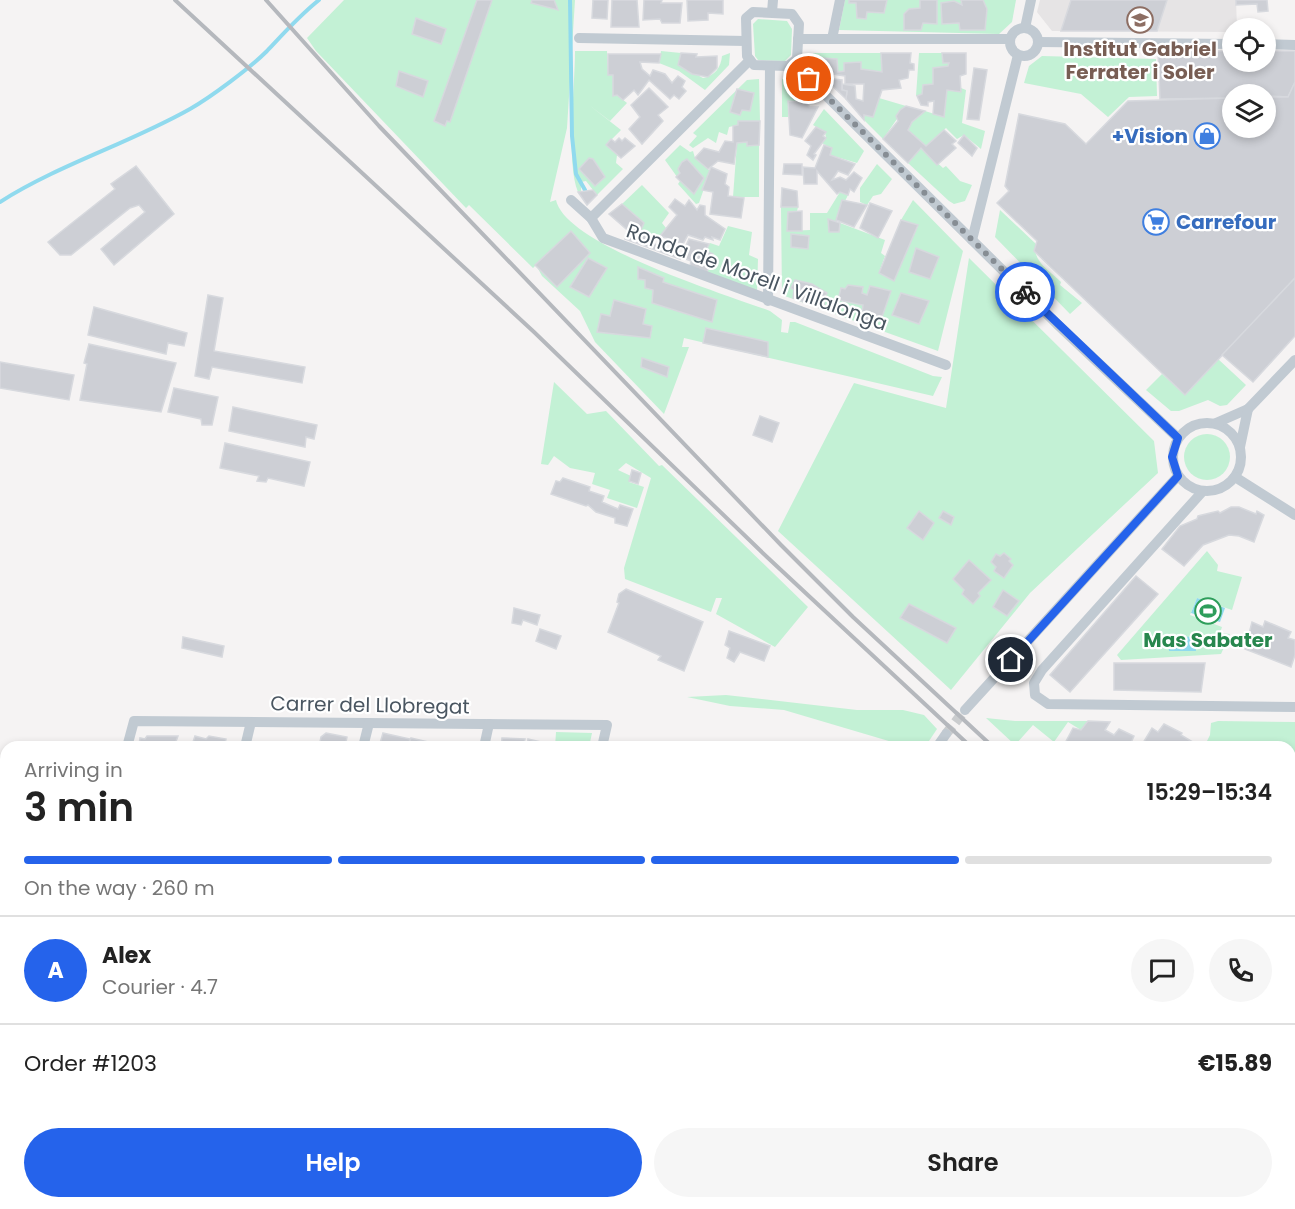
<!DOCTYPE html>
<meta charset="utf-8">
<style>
body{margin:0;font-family:Poppins,sans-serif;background:#f6f6f6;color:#222;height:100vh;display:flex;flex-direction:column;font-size:22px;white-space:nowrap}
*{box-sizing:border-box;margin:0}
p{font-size:20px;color:#767676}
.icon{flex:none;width:33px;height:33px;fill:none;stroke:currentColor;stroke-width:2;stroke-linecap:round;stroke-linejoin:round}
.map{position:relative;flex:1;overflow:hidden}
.sheet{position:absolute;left:0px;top:741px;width:1296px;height:468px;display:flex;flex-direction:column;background:#fff;border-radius:18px 18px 0 0;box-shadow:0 3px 9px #0003}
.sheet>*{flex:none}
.tools{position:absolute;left:1222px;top:18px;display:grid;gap:12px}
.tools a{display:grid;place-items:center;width:54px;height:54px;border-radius:50%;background:#fff;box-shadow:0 3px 9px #0003;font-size:30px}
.pin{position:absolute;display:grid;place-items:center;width:51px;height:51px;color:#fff;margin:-26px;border:3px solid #fff;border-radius:50%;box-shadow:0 2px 6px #0007}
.courier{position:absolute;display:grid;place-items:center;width:60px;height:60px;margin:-30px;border:4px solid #2563eb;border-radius:50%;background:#fff;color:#222;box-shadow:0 2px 8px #0007}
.headline em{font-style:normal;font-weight:600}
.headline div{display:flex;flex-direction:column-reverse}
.headline{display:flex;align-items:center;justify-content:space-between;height:102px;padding:0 24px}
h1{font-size:39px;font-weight:600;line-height:45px}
.bar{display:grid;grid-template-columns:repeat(4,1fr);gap:9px 6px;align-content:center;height:72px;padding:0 24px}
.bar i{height:8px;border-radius:4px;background:#e0e0e0}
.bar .active{background:#2563eb}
.bar p{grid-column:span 4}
.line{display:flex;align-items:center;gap:15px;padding:0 24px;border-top:2px solid #e0e0e0}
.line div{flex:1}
.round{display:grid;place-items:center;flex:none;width:63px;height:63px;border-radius:32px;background:#f6f6f6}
.cta{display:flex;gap:12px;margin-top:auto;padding:12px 24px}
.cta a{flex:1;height:69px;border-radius:36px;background:#2563eb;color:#fff;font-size:24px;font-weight:600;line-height:69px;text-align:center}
.cta a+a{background:#f6f6f6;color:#222}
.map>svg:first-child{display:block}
.education{fill:#e6e4e5}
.green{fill:#c3f1d5}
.water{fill:#90daee}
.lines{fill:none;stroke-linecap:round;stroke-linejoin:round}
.stream{stroke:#90daee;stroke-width:4}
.building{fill:#cdcfd5;stroke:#d7d9de;stroke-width:1.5}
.minor-tunnel{stroke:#caccce;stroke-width:10;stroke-dasharray:10 5;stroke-linecap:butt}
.minor{stroke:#c1cad2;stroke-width:10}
.rail{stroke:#b5b8bd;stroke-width:4}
.done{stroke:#868d94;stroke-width:6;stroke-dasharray:0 10.8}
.route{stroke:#2563eb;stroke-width:8}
.labels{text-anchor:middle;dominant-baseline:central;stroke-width:4.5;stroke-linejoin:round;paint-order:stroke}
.education-label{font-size:20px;font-weight:bold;fill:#785e54;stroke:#fff}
.shop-label{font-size:20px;font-weight:bold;fill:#366cbe;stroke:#fff;text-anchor:end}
.street-label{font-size:20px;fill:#4a5661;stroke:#fff}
.leisure-label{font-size:20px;font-weight:bold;fill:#27864d;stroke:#fff}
</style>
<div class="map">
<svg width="1295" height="1209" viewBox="0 0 1295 1209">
<rect width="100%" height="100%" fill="#f5f3f3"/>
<polygon class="education" points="1040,0 1236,0 1237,28 1233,28 1233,32 1052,31 1037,12"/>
<g class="green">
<path d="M344 0H532V3L557 10 554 0H575L567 128 550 202 556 200C565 245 727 295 770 311L782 320 781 332 788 333 790 322H795L933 376 942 377 933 396 684 338 682 347H689L664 414 595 342 580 311 542 276 536 265 533 268 469 205 466 208 316 51 307 38Z"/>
<polygon points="845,0 1016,0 1012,22 999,34 839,30"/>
<polygon points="758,19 787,21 792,29 791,55 785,61 758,60 755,56 753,24"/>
<path d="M575 51H607L608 74 613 75V95H617L627 103 610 121 589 105 621 130 606 145 617 155 616 163 623 169 597 195 586 181 581 182V191L578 192C566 163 575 86 575 51Z"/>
<path d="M661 51 681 53 678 65 703 78C715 76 721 67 722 56L730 53 729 65 705 90 679 71 659 63Z"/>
<polygon points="813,53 881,53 882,72 861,69 861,62 844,63 844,71 838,72 837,59 820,58 818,74 811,67"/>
<polygon points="919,53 942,53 943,63 949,63 948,66 934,68 933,84 923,85 922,94 916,96"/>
<polygon points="1042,56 1156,59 1157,96 1129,97 1108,117 1081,94 1024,83 1029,66"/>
<polygon points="792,77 808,93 799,101 788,102 788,117 782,117 782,79"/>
<polygon points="759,79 760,121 738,121 738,125 729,127 727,135 719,132 716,143 708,138 693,148 689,145 697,136 693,133 747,80"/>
<polygon points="961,88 966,90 962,123 985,131 981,149 964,135 957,139 946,128 926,146 908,130 912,122 925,111 944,117 946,91 961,91"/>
<polygon points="879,98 906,106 883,139 864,120 864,115 873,117"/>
<polygon points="824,109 864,151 857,163 830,155 831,148 822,143 826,138 825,132 813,125"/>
<polygon points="747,142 748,146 759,145 759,197 733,197 737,143"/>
<polygon points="680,145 690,152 693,151 695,158 710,171 699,203 696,204 678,184 680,181 665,160"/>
<polygon points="921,148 943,168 946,166 960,181 972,185 965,201 954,204 949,201 908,163"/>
<polygon points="877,164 892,179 881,194 873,196 867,205 860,202 860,188"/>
<polygon points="642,185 669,213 662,223 666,228 660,236 642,231 641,227 644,223 622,204"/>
<polygon points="840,192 848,195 845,201 842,201 836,222 829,219 829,232 839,232 840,223 885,240 881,253 885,256 879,272 894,280 918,226 901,220 913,200 963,251 938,351 782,295 781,207 798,207 797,211 788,212 787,231 810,230 810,213 827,213"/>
<path d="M1000 210 1036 244C1031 260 1050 271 1061 282L1060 285 1082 303 1070 314 995 237Z"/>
<polygon points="728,226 752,232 749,255 758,259 757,291 707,272 706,251 710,243 719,246"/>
<polygon points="969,258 1154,441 1158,473 1030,593 951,690 778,531 854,383 946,408"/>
<polygon points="1218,359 1246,385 1227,405 1220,406 1208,400 1179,411 1171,411 1146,390 1162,374 1185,395"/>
<polygon points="554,382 587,414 606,411 659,466 662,465 808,607 775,647 716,614 722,598 716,598 711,612 625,579 624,568 651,478 626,463 618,470 631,476 629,482 644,487 637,508 607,498 610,490 592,484 595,473 570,468 554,456 548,465 541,464"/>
<circle cx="1207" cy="457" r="23"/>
<polygon points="1207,551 1218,565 1217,571 1242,577 1232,610 1197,598 1190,615 1222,627 1220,633 1230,634 1221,654 1121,660 1117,655"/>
<polygon points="726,695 857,710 903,710 924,715 937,729 925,747 909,747 784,710 730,706 687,697"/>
<polygon points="986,718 1015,721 1088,721 1081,730 1068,722 1054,742 1033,725 1015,745"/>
<polygon points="1218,721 1295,722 1295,980 1290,978 1290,747 1204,747 1210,735 1211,723"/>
<polygon points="556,732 592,733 589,747 555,747"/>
<polygon points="1290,1177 1295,1182 1295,1209 1105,1209 1105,1203 1290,1203"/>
</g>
<g class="water">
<polygon points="1197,598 1225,608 1220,622 1191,613"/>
<polygon points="1169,636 1195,637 1196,651 1169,651"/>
</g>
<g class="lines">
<g class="stream">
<polyline points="570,0 572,136 576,174 585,190"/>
<path d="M0 202C60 164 128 144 190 109 211 97 250 68 267 51 284 33 299 16 319 0"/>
</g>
</g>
<g class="building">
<polygon points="477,0 492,0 450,122 447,121 445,126 434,121"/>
<polygon points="532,0 554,0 558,10 531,3"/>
<polygon points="593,0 608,0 607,19 592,18"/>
<polygon points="612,0 637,0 639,27 611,27"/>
<polygon points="644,0 662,0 661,3 682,3 680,23 662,23 660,19 643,20"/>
<polygon points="687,0 723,0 723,14 708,13 708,20 688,21"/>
<polygon points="849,0 887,0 884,13 867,12 866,19 857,18 856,3 849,3"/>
<polygon points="920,0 937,0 937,24 923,23 921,30 904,30 904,14 909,9 920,8"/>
<polygon points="961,0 983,0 987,9 985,30 960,30 959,23 942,24 941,3 954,1 962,5"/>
<polygon points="1071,0 1167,0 1157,31 1061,31"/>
<polygon points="1236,0 1267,0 1268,11 1258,12 1257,4 1236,5"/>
<polygon points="416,18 446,29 441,44 412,34"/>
<polygon points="1158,51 1233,51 1233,62 1266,62 1266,51 1295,51 1295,82 1288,97 1233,94 1233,98 1160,99"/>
<polygon points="681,53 697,54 696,57 717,56 717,68 708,77 692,74 678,65"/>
<polygon points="881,53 911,53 910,63 914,64 914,70 909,70 908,78 899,80 901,88 882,90 873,117 864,115 864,120 846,99 847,91 842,90 842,84 855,86 856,99 863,101 864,84 845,84 845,76 820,72 820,58 837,59 838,72 844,71 844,63 861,62 861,69 882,72"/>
<polygon points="942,53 966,53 966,74 960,76 961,92 947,90 944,117 933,114 934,101 928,102 928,106 921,105 917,96 922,94 923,85 933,84 933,68 948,66 949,63 943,63"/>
<polygon points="608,54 661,54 659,63 640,62 642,69 650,76 653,70 665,74 672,83 678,76 685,81 682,87 686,91 679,99 674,95 670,99 649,80 638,95 634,90 623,100 617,95 613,96 613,75 608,75"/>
<polygon points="974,68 987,70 979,120 967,119"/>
<polygon points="399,71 428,81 423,97 396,86"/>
<polygon points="824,78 842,80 842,90 847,91 846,99"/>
<polygon points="1295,82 1295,278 1185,395 1034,251 1037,241 997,203 1009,191 1005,186 1019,114 1065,124 1086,144 1128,101 1233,98 1233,128 1266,128 1266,97 1288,97"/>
<polygon points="649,88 668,107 658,115 663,121 642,144 629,129 640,117 631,105"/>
<polygon points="737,89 754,93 750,111 742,110 740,115 730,112"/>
<polygon points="788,101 805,102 810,107 818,107 802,138 790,135"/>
<polygon points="906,106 925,111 912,122 908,130 926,146 944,130 956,141 952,144 956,148 937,165 921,148 908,163 883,139 898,121 896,116 900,110"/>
<polygon points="738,121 760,121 759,145 747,146 747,142 737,143 734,164 718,161 708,169 695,158 704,148 719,152 725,141 733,142 733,126 738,125"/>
<polygon points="816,127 826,132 823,136 826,138 814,154 816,155 813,160 807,155 811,146 805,141"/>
<polygon points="964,135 977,148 972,156 958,143"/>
<polygon points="619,138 622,141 625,138 635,146 621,158 606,145 611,139 615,142"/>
<polygon points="824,145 832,148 830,155 855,164 848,175 838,171 832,180 840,177 846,180 854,172 862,178 854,192 850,189 848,195 840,192 837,194 817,171 817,184 804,184 803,167 815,168"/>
<polygon points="589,158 593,159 605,177 595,186 579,169"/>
<polygon points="687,159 704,178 694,194 676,177 680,173 678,169 682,162"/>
<polygon points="784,164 802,164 802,175 783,174"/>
<polygon points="136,166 174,214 114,265 101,249 145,212 139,205 130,208 71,255 60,255 48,242 115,189 111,184"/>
<polygon points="711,167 727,174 725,184 729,187 728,196 744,198 741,218 710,214 713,192 702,190"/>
<polygon points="782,188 797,191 798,207 781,207"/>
<polygon points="593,190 597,195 587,205 578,192"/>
<polygon points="675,199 685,206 689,200 697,210 700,205 705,206 705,215 725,229 720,240 712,237 713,240 705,237 703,240 688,235 683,244 660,236 677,215 669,207"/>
<polygon points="842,200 867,205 854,227 836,220"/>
<polygon points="870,203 892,211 878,238 860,228"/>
<polygon points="622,204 644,223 639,234 633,235 609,214"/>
<polygon points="802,211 802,231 787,231 788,212"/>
<polygon points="828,219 840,223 839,232 829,232"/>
<polygon points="901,220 918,225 894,281 879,273"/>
<polygon points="571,231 590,253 557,287 535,265"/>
<polygon points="637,232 647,233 648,241 681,256 680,259 625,239 626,234 635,236"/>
<polygon points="791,234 809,236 808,249 791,247"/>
<polygon points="689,239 709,244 706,251 713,254 707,272 690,266 691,261 681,257"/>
<polygon points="916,248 939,257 930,279 909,272"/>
<polygon points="588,258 607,268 589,297 570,287"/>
<polygon points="638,267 664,278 663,282 717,300 712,322 652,303 653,290 645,288 645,280 638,279"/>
<polygon points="1295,278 1295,336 1253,382 1222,355"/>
<polygon points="795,280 812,284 827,293 824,299 825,310 793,298 794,290 791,288"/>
<polygon points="848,285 863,287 862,293 867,295 870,286 891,291 882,317 875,316 871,323 861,320 863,305 838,300 841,288 845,289"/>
<polygon points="901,293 929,301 919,324 892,315"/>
<polygon points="208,295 223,298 214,351 305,367 302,383 212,367 209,379 195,376"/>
<polygon points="614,300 646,309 643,324 652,326 650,338 597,332 601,314 610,316"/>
<polygon points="94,307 187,333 184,346 168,343 166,354 88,335"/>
<polygon points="706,328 768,342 768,357 703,343"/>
<polygon points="89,344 176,363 161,412 80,400 87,364 84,363"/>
<polygon points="642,358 669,367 667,377 641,367"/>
<polygon points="0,362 74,375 69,400 0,388"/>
<polygon points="174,388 218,397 212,425 202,425 201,419 168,412"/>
<polygon points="233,407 317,425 314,439 306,437 305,447 229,431"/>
<polygon points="760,416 779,423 772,442 753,435"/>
<polygon points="225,443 310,462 304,486 268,478 266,482 257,481 259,476 220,468"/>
<polygon points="632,470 641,473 638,484 629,481"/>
<polygon points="563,478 590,487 589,491 604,496 602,502 618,509 620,505 633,509 627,526 615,523 615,518 596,512 588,505 586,506 551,494 556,481 560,482"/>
<polygon points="1231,507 1239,507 1256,514 1257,511 1264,515 1254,542 1239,536 1229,535 1203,545 1184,566 1162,549 1180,526 1197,519 1198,516 1218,511 1220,513"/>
<polygon points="919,511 934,523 923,540 907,528"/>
<polygon points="943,511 954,517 951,525 939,518"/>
<polygon points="1004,553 1011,559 1009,561 1013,565 1004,578 994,571 996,567 991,562 996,554 1000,556"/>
<polygon points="969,560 991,580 978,593 980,596 973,604 962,594 964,590 953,579"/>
<polygon points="1136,576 1158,594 1070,692 1050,675"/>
<polygon points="626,589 703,622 684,671 658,660 661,656 608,632 619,603 617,602 619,594"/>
<polygon points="1003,590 1019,601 1007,616 993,607"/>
<polygon points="909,604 956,628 947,643 900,618"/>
<polygon points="514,608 540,615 537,625 523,620 521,625 512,623"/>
<polygon points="1265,621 1291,632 1288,638 1295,640 1295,655 1291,667 1245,649 1252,622 1263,627"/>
<polygon points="540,629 561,636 556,649 536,641"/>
<polygon points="729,631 770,646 764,661 740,652 734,662 727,658 730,648 725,645"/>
<polygon points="183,637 224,646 222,657 182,648"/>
<polygon points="1114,663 1205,663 1201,692 1114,690"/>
<polygon points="1088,721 1110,722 1105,730 1114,735 1119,729 1134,736 1129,747 1063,747 1073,728 1081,730"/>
<polygon points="1164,724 1182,733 1181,735 1201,747 1149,747 1143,743 1152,728 1158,732"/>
<polygon points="326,733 347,737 345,747 319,747 321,737"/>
<polygon points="383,733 410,739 408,747 379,747"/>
<polygon points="147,736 178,736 174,747 139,745 140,738 145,739"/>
<polygon points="195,736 206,739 209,736 226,739 224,747 187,747 189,742 193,742"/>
<polygon points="411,738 437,744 436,747 408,747"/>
<polygon points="502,738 525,739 523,747 501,747"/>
<polygon points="528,739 550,744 549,747 527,747"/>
</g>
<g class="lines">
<polyline class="minor-tunnel" points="946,734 965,710"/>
<g class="minor">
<polygon points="753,12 792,14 799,24 797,59 788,66 754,65 747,56 746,18"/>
<polyline points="772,12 773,0"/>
<circle cx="1024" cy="42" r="14"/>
<polyline points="1025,28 1031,0"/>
<polyline points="579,38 746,41"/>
<polyline points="798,39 1010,39"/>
<polyline points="832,39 840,0"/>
<polyline points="1039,42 1233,44"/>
<polyline points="1266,44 1295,45"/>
<polyline points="793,63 1057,324 1178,438"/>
<polyline points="571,200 591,218 603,238 946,365"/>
<polyline points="591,218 750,60"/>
<polyline points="972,240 1018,55"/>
<polyline points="768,301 770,66"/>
<circle cx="1207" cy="457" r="34"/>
<polyline points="1216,423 1248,409 1295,360"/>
<polyline points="1240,447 1248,409"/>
<polyline points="1235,477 1295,515"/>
<polyline points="1203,491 1042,670 1034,683 1035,695 1048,704 1295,707"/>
<polyline points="965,710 1178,476"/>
<polyline points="127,747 134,721 607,725 602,747"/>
<polyline points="245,747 251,722"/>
<polyline points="363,747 369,723"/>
<polyline points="484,747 489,724"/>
<polyline points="937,747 946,734"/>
<polyline points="701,1203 706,1209"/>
<polyline points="937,1203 949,1209"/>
<polyline points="738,1208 740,1203"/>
<polyline points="722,1209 731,1203"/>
</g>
<g class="rail">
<polyline points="175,0 534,332 767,557 971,747"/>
<polyline points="266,0 379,126 781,545 853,617 993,747"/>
<polyline points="1290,1022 1295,1026"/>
<polyline points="1290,1042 1295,1047"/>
<polyline points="0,1195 6,1198"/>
<polyline points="16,1203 29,1209"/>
</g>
</g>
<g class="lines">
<polyline class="done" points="809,79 1025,292"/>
<polyline class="route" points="1011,660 1178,476 1172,457 1178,438 1025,292"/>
</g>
<defs>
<g id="school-ring" transform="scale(1.35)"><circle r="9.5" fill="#fff" stroke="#8d6e63" stroke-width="1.5"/><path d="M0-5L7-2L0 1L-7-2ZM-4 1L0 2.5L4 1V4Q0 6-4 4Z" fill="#8d6e63"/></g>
<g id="shop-ring" transform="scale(1.35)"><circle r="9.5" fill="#fff" stroke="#3f7fe0" stroke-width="1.5"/><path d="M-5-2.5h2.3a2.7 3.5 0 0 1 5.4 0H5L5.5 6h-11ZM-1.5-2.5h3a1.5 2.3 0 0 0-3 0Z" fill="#3f7fe0"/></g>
<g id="supermarket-ring" transform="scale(1.35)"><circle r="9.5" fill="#fff" stroke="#3f7fe0" stroke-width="1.5"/><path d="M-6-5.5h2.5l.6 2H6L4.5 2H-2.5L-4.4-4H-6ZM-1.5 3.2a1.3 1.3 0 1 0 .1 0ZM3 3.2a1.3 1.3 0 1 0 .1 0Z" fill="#3f7fe0"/></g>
<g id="stadium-ring" transform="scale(1.35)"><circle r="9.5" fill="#fff" stroke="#2e9e5b" stroke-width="1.5"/><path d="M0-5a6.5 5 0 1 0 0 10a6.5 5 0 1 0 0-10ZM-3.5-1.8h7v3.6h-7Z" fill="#2e9e5b"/></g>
</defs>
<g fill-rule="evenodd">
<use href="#school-ring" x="1140" y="20"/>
<use href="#shop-ring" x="1207" y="136"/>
<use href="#supermarket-ring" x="1156" y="222"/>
<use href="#stadium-ring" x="1208" y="611"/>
</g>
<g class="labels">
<g class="education-label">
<text x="1140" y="49">Institut Gabriel<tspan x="1140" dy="23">Ferrater i Soler</tspan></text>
</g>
<g class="shop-label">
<text x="1188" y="136">+Vision</text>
<text x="1176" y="222" text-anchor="start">Carrefour</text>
</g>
<g class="street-label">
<text transform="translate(757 277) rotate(20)">Ronda de Morell i Villalonga</text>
<text transform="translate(370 705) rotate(1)">Carrer del Llobregat</text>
</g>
<g class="leisure-label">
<text x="1208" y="640">Mas Sabater</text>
</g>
</g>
</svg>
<div class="tools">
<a><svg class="icon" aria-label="locate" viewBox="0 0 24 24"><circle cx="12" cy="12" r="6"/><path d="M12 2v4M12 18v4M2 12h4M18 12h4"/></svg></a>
<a><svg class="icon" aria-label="layers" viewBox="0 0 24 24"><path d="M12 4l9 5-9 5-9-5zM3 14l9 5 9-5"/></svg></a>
</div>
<div class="pin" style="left:809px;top:79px;background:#ea580c"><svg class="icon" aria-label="bag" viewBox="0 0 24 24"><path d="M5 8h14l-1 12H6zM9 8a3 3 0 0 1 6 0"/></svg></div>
<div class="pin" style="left:1011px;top:660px;background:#1f2937"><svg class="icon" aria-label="home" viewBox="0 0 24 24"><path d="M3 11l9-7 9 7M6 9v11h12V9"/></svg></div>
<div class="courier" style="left:1025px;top:292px"><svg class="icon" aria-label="bike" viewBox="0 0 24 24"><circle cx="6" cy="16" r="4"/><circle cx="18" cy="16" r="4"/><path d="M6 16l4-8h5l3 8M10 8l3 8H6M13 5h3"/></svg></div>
<section class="sheet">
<div class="headline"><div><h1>3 min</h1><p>Arriving in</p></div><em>15:29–15:34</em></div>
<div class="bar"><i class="active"></i><i class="active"></i><i class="active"></i><i></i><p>On the way · 260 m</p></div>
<div class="line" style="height:108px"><b class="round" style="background:#2563eb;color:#fff">A</b><div><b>Alex</b><p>Courier · 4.7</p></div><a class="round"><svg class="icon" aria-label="chat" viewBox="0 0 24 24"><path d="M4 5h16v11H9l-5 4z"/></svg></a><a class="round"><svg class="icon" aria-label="phone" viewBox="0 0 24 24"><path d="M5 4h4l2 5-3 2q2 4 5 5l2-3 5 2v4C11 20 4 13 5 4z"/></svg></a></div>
<div class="line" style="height:78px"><div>Order #1203</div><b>€15.89</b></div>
<div class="cta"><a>Help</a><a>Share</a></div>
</section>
</div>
